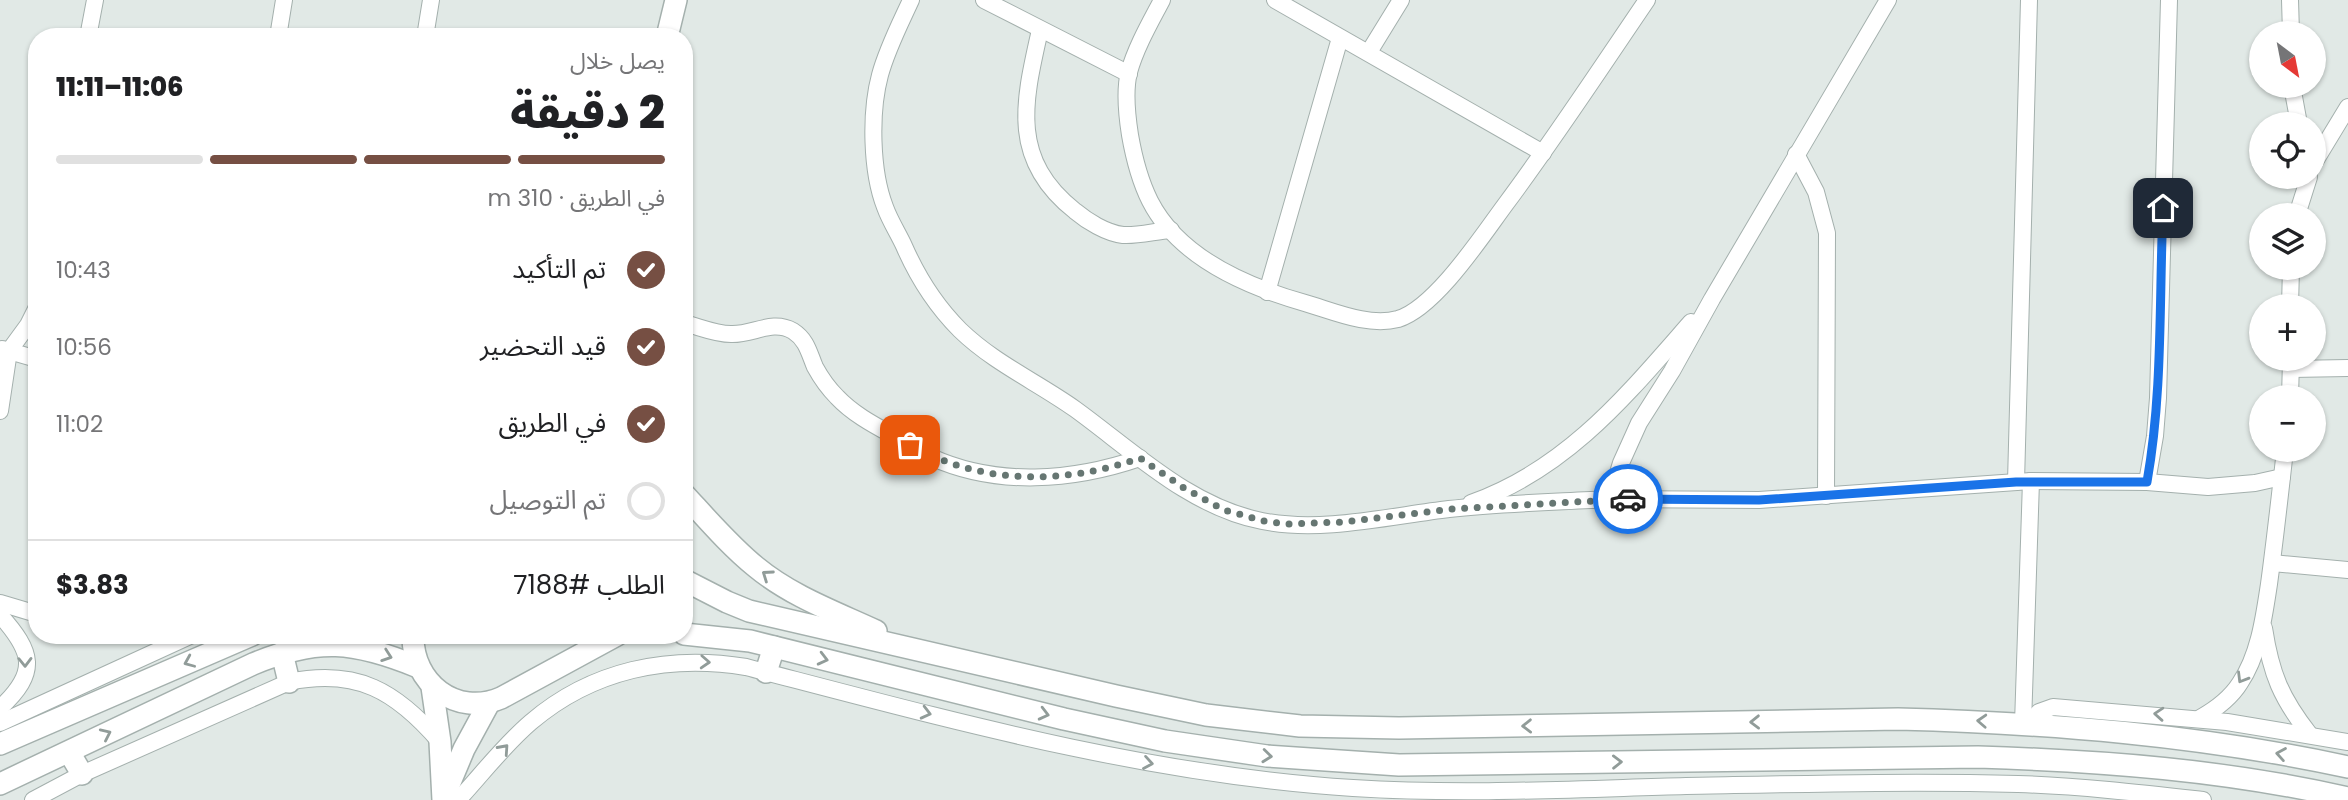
<!DOCTYPE html>
<html lang="ar">
<meta charset="utf-8">
<style>
body{margin:0;font-family:Poppins,"Noto Sans Arabic",sans-serif;background:#f6f6f6;color:#202124;direction:rtl;height:100vh;display:flex;flex-direction:column;font-size:26px;white-space:nowrap}
*{box-sizing:border-box;margin:0}
p{font-size:23px;color:#757577}
.icon{flex:none;width:38px;height:38px;fill:none;stroke:currentColor;stroke-width:2;stroke-linecap:round;stroke-linejoin:round}
.map{position:relative;flex:1;overflow:hidden;direction:ltr}
.details{position:absolute;left:28px;top:28px;width:665px;height:616px;display:flex;flex-direction:column;background:#fff;border-radius:28px;box-shadow:0 2px 5px #0004;direction:rtl}
.details>*{flex:none}
.needle{width:46px;rotate:148deg}
.fabs{position:absolute;left:2249px;top:21px;display:grid;gap:14px}
.fabs a{display:grid;place-items:center;width:77px;height:77px;border-radius:50%;background:#fff;box-shadow:0 2px 5px #0004;font-size:35px}
.pin{position:absolute;display:grid;place-items:center;width:60px;height:60px;color:#fff;margin:-30px;border-radius:14px;box-shadow:0 4px 10px #0006}
.courier{position:absolute;display:grid;place-items:center;width:70px;height:70px;margin:-35px;border:5px solid #1a73e8;border-radius:50%;background:#fff;color:#222;box-shadow:0 2px 9px #0007}
.overview em{font-style:normal;font-weight:800}
.overview div{display:flex;flex-direction:column-reverse}
.overview{display:flex;align-items:center;justify-content:space-between;height:119px;padding:0 28px}
h1{font-size:46px;font-weight:800;line-height:52px}
.bar{display:grid;grid-template-columns:repeat(4,1fr);gap:10px 7px;align-content:center;height:84px;padding:0 28px}
.bar i{height:9px;border-radius:5px;background:#e0e0e0}
.bar .selected{background:#764f43}
.bar p{grid-column:span 4}
.line{display:flex;align-items:center;gap:18px;padding:0 28px;border-top:2px solid #e0e0e0}
.line div{flex:1}
ol{padding:0 28px;list-style:none}
li{display:flex;align-items:center;gap:21px;height:77px}
li p{margin-inline-start:auto}
li .icon{padding:7px;border-radius:50%;background:#764f43;color:#fff;stroke-width:4}
li:last-child{color:#757577}
li i{width:38px;height:38px;border:4px solid #e0e0e0;border-radius:50%}
.map>svg:first-child{display:block}
.lines{fill:none;stroke-linecap:round;stroke-linejoin:round}
.minor-casing{stroke:#a4b0ad;stroke-width:18}
.tertiary-casing{stroke:#a4b0ad;stroke-width:24}
.minor{stroke:#fff;stroke-width:16}
.tertiary{stroke:#fff;stroke-width:21}
.oneway{stroke:#919c99}
.done{stroke:#667672;stroke-width:7;stroke-dasharray:0 12.6}
.route{stroke:#1a73e8;stroke-width:9}
</style>
<div class="map">
<svg width="2348" height="800" viewBox="0 0 2348 800">
<rect width="100%" height="100%" fill="#e1e9e6"/>
<g class="lines">
<g class="minor-casing">
<g id="minor">
<path d="M911 0C900 24 887 49 880 75 870 112 871 171 885 207 890 221 898 233 904 246 918 278 935 305 960 330 994 363 1037 382 1075 409 1133 451 1190 507 1262 521 1321 533 1390 516 1449 509 1503 503 1557 502 1610 499L1621 463 1639 423 1672 371 1712 299 1888 0"/>
<polyline points="984,0 1129,74"/>
<path d="M1162 0C1150 23 1136 47 1129 72 1124 92 1127 116 1130 135 1134 158 1140 181 1150 201 1179 258 1248 287 1305 303 1333 311 1368 327 1398 319 1435 308 1482 236 1505 205 1555 138 1600 69 1647 0"/>
<polyline points="1275,0 1543,153"/>
<polyline points="2290,0 2291,33"/>
<path d="M1040 30C1024 101 1009 159 1075 211 1087 221 1106 233 1123 235 1138 236 1156 231 1171 230"/>
<polyline points="88,37 95,0"/>
<polyline points="278,37 284,0"/>
<polyline points="425,37 431,0"/>
<polyline points="1369,52 1401,0"/>
<polyline points="2292,86 2299,124"/>
<polyline points="1796,154 1816,192 1827,233 1826,496"/>
<polyline points="2314,163 2348,107"/>
<polyline points="2297,215 2309,177"/>
<polyline points="1267,292 1340,38"/>
<polyline points="2290,306 2291,268"/>
<path d="M684 323C700 327 715 334 731 334 753 335 772 319 793 331 807 340 809 353 815 367 821 378 828 388 837 397 853 414 874 425 894 436 906 443 918 451 931 457 997 487 1073 481 1140 458"/>
<polyline points="2,349 37,359"/>
<polyline points="2291,369 2348,368"/>
<polyline points="2290,397 2291,361"/>
<polyline points="0,411 9,351 28,325 37,307"/>
<polyline points="2016,482 2029,0"/>
<polyline points="2147,482 2155,436 2158,398 2169,0"/>
<polyline points="1610,499 1759,500 2031,481 2147,482 2208,487 2255,483 2282,477"/>
<path d="M1471 503C1567 469 1626 396 1691 322"/>
<polyline points="2272,563 2348,570"/>
<polyline points="0,603 37,614"/>
<path d="M0 615C33 652 39 672 0 708"/>
<path d="M2264 628C2271 674 2281 698 2310 735"/>
<path d="M2200 718C2216 709 2230 699 2240 683 2259 655 2264 617 2269 584 2275 540 2280 495 2285 450"/>
<polyline points="0,723 192,635"/>
<polyline points="2023,724 2031,481"/>
<polyline points="2028,724 2039,712 2053,707 2227,722 2348,742"/>
<path d="M33 800 82 774 289 682C357 668 396 691 440 742"/>
<path d="M458 800C482 774 504 745 531 722 592 670 668 654 746 667 946 719 1146 775 1353 788 1465 795 1575 789 1686 786 1797 784 1908 781 2018 784 2080 786 2141 793 2203 800"/>
</g>
</g>
<g class="tertiary-casing">
<g id="tertiary">
<polyline points="667,37 676,0"/>
<path d="M684 494C707 519 730 546 756 567 791 596 835 612 876 631"/>
<path d="M684 580 727 602 749 611 1116 696 1206 715 1300 726 1399 728 1898 719C2049 723 2200 735 2348 767"/>
<path d="M684 634 750 641 1064 719 1165 741 1267 756 1399 765 1978 757C2102 761 2226 770 2348 798"/>
<path d="M413 635C412 683 456 717 501 698L617 635"/>
<polyline points="282,653 289,682"/>
<polyline points="766,672 774,647"/>
<polyline points="432,687 440,742 443,800"/>
<polyline points="0,744 252,635"/>
<polyline points="69,752 82,774"/>
<path d="M0 784 253 664C318 637 354 641 418 667"/>
<polyline points="446,792 464,749 489,703"/>
</g>
</g>
<use href="#minor" class="minor"/>
<use href="#tertiary" class="tertiary"/>
</g>
<defs><path id="oneway-chevron" d="M-2-3.5L2.5 0L-2 3.5" fill="none" stroke-width="1.6" stroke-linecap="round" stroke-linejoin="round" transform="scale(1.75)"/></defs>
<g class="oneway">
<use href="#oneway-chevron" transform="translate(767 575) rotate(-145)"/>
<use href="#oneway-chevron" transform="translate(387 656) rotate(19)"/>
<use href="#oneway-chevron" transform="translate(823 659) rotate(14)"/>
<use href="#oneway-chevron" transform="translate(25 662) rotate(89)"/>
<use href="#oneway-chevron" transform="translate(189 662) rotate(157)"/>
<use href="#oneway-chevron" transform="translate(705 662) rotate(3)"/>
<use href="#oneway-chevron" transform="translate(2242 678) rotate(121)"/>
<use href="#oneway-chevron" transform="translate(926 713) rotate(14)"/>
<use href="#oneway-chevron" transform="translate(1044 714) rotate(14)"/>
<use href="#oneway-chevron" transform="translate(2159 714) rotate(-176)"/>
<use href="#oneway-chevron" transform="translate(1982 721) rotate(-177)"/>
<use href="#oneway-chevron" transform="translate(1755 722) rotate(179)"/>
<use href="#oneway-chevron" transform="translate(1527 726) rotate(179)"/>
<use href="#oneway-chevron" transform="translate(106 734) rotate(-25)"/>
<use href="#oneway-chevron" transform="translate(504 749) rotate(-48)"/>
<use href="#oneway-chevron" transform="translate(2281 754) rotate(-170)"/>
<use href="#oneway-chevron" transform="translate(1267 756) rotate(6)"/>
<use href="#oneway-chevron" transform="translate(1617 762) rotate(-1)"/>
<use href="#oneway-chevron" transform="translate(1148 763) rotate(10)"/>
</g>
<g class="lines">
<path class="done" d="M910 445C982 485 1063 485 1140 458L1184 488 1224 510 1264 521 1286 524 1344 522 1453 509 1628 499"/>
<path class="route" d="M1628 499 1759 500 2016 482H2147C2163 392 2159 300 2163 208"/>
</g>
</svg>
<div class="fabs">
<a><svg class="needle" viewBox="-14 -14 28 28"><path d="M0-13l5 13h-10z" fill="#e53935"/><path d="M0 13l5-13h-10z" fill="#757577"/></svg></a>
<a><svg class="icon" aria-label="locate" viewBox="0 0 24 24"><circle cx="12" cy="12" r="6"/><path d="M12 2v4M12 18v4M2 12h4M18 12h4"/></svg></a>
<a><svg class="icon" aria-label="layers" viewBox="0 0 24 24"><path d="M12 4l9 5-9 5-9-5zM3 14l9 5 9-5"/></svg></a>
<a>+</a>
<a>−</a>
</div>
<div class="pin" style="left:910px;top:445px;background:#ea580c"><svg class="icon" aria-label="bag" viewBox="0 0 24 24"><path d="M5 8h14l-1 12H6zM9 8a3 3 0 0 1 6 0"/></svg></div>
<div class="pin" style="left:2163px;top:208px;background:#1f2937"><svg class="icon" aria-label="home" viewBox="0 0 24 24"><path d="M3 11l9-7 9 7M6 9v11h12V9"/></svg></div>
<div class="courier" style="left:1628px;top:499px"><svg class="icon" aria-label="car" viewBox="0 0 24 24"><path d="M5 17H2v-5l4-1 3-4h7l3 4 3 1v5h-3M9 17h6M6 11h13"/><circle cx="7" cy="17" r="2"/><circle cx="17" cy="17" r="2"/></svg></div>
<section class="details">
<div class="overview"><div><h1>2 دقيقة</h1><p>يصل خلال</p></div><em>11:06–11:11</em></div>
<div class="bar"><i class="selected"></i><i class="selected"></i><i class="selected"></i><i></i><p>في الطريق · 310 m</p></div>
<ol>
<li><svg class="icon" aria-label="check" viewBox="0 0 24 24"><path d="M5 12l5 5 9-10"/></svg>تم التأكيد<p>10:43</p></li>
<li><svg class="icon" aria-label="check" viewBox="0 0 24 24"><path d="M5 12l5 5 9-10"/></svg>قيد التحضير<p>10:56</p></li>
<li><svg class="icon" aria-label="check" viewBox="0 0 24 24"><path d="M5 12l5 5 9-10"/></svg>في الطريق<p>11:02</p></li>
<li><i></i>تم التوصيل</li>
</ol>
<div class="line" style="height:91px"><div>الطلب #7188</div><b>$3.83</b></div>
</section>
</div>
